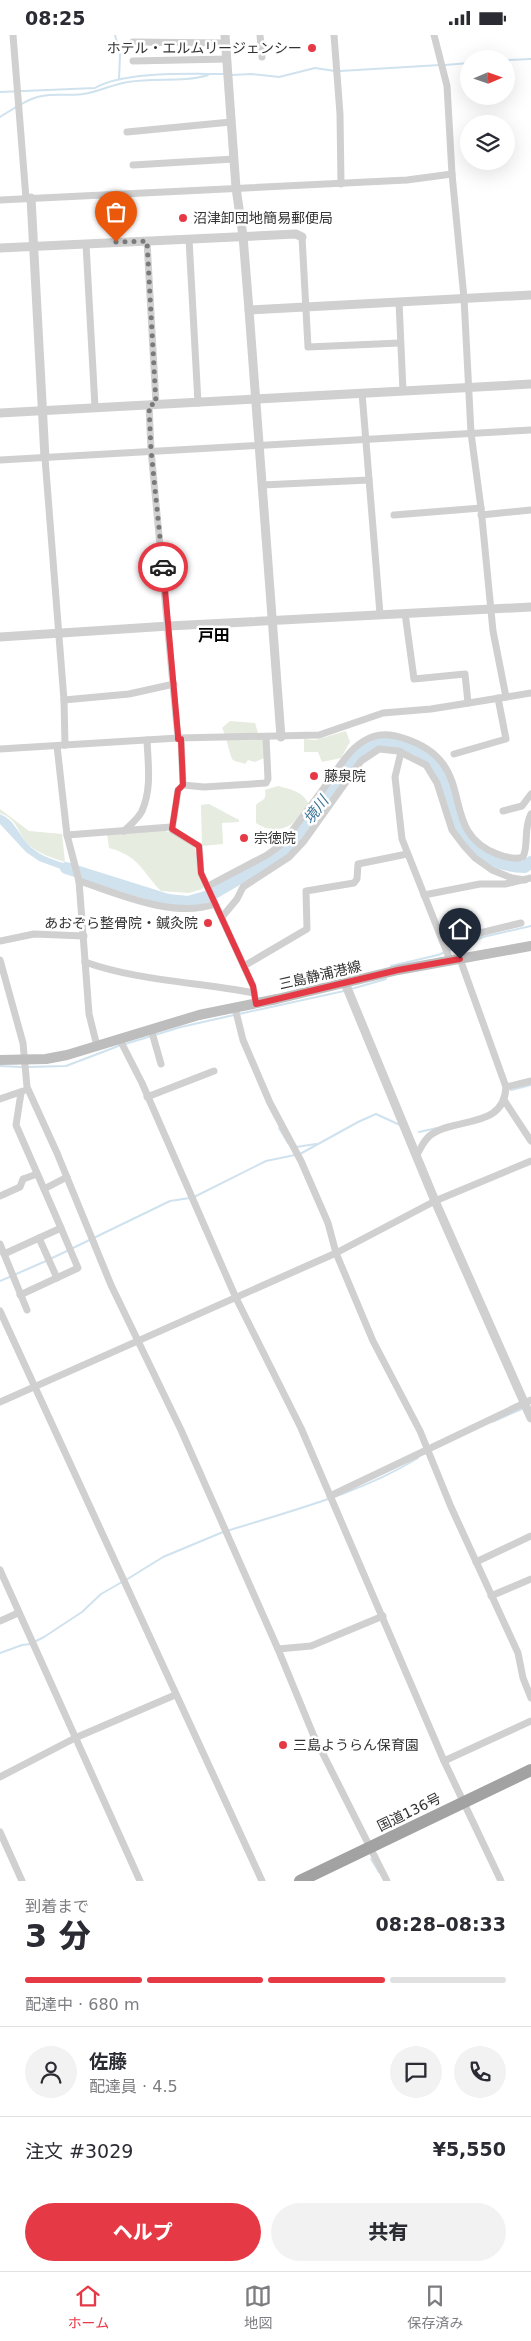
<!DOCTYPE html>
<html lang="ja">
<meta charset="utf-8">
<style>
body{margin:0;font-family:"DejaVu Sans","Noto Sans JP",sans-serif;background:#f2f2f3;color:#2b2b33;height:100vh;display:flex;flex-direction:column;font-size:19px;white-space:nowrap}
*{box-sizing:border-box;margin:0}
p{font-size:16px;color:#7c7c81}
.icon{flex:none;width:28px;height:28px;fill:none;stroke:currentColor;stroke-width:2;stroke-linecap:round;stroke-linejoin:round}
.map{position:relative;height:1846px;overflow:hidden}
.drawer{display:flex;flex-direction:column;background:#fff;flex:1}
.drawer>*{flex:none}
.needle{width:32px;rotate:88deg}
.controls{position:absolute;left:460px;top:15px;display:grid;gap:10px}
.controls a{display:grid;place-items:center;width:55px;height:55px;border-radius:50%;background:#fff;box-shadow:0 5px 20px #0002;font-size:25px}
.pin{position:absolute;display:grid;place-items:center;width:42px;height:42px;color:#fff;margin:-51px -21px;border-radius:50% 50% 50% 0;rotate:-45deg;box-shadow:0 0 5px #0007}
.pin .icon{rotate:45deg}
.courier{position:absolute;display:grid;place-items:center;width:50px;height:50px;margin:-25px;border:4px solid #e63946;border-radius:50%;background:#fff;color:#222;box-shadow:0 1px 6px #0007}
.summary em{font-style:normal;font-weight:800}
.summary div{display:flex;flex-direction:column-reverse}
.summary{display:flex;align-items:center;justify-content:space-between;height:85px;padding:0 25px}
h1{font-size:32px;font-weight:800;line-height:38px}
.bar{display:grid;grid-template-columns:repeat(4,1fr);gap:8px 5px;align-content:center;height:60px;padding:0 25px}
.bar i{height:6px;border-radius:4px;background:#e1e1e2}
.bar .selected{background:#e63946}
.bar p{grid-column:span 4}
.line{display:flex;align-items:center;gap:12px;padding:0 25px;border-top:1px solid #e1e1e2}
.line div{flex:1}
.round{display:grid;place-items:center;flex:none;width:52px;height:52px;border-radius:26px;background:#f2f2f3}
.action{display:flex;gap:10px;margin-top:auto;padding:10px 25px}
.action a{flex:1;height:58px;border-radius:30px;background:#e63946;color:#fff;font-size:20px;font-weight:800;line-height:58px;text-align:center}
.action a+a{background:#f2f2f3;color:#2b2b33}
.status{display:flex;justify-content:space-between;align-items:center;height:35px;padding:0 25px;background:#fff;direction:ltr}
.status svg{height:14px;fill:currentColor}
.menu{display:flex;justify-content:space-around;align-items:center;height:70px;border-top:1px solid #e1e1e2;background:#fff;font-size:14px;color:#7c7c81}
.menu a{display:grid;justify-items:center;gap:2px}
.menu .selected{color:#e63946}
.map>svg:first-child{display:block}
.green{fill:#e6ecdf}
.water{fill:#cfe2ee}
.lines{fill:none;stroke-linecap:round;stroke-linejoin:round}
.stream{stroke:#cfe2ee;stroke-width:2}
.river{stroke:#cfe2ee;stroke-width:12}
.minor{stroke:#d0d0d0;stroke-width:7}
.tertiary{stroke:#d0d0d0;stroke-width:9}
.secondary{stroke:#bdbdbd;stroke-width:10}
.trunk{stroke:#a2a2a2;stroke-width:12}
.done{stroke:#7a7a7a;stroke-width:5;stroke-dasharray:0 9}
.route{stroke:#e63946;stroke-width:6}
.poi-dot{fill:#e63946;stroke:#fff;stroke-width:2}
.labels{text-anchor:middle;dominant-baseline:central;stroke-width:5;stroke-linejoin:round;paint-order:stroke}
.poi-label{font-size:14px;fill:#333;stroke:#fff;text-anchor:start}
.street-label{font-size:14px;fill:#333;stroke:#fff}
.water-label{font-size:15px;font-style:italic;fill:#3f7597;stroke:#fff}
.quarter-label{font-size:16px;font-weight:bold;fill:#000;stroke:#fff}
</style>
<div class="status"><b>08:25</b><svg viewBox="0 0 49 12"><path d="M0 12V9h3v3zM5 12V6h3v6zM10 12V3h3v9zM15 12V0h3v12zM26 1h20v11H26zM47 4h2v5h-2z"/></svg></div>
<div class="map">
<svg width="531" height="1846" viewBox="0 0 531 1846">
<rect width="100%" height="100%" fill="#fff"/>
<g class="green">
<path d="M230 686 255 688 258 698 264 705V723L255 727 248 725 245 729C241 727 236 727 233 725 230 722 226 699 222 693Z"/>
<polygon points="346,696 350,707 341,723 322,727 318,717 304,717 304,704 315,705"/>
<path d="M278 751C291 754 303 757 309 769 304 773 303 778 299 782 288 796 270 798 256 788V770C262 764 267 766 265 755Z"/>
<polygon points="209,769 239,785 239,787 222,788 223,809 202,811 201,770"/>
<path d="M0 774 29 796 62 799 65 827C53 823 39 819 29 810 17 798 19 785 0 778Z"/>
<path d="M164 795 194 810 204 851 202 854 189 858 161 856C141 835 139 821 109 813L107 798Z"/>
</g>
<path class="water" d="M0 779C14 785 17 796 26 807 37 821 58 827 75 831L77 840 39 826 26 817 0 789Z"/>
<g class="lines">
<g class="stream">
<polyline points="115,0 120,20 119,44"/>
<polyline points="506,25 531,24"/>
<polyline points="445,30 469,28"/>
<polyline points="340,36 440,30"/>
<polyline points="231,40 252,39 279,42 315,33 335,36"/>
<path d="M0 57 95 53C123 36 191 39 224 39"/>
<path d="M20 70C44 55 58 62 83 59 99 57 113 49 128 47 154 42 183 48 208 40"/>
<polyline points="0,82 16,72"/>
<polyline points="391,931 438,920 483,902 531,891"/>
<polyline points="351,954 386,944"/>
<polyline points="239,979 344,956"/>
<polyline points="125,1009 181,992 234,980"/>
<polyline points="0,1031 22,1032"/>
<polyline points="27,1032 66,1031 121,1010"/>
<polyline points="511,1055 531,1050"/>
<polyline points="279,1093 288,1108"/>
<polyline points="419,1097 437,1093"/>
<polyline points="296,1112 316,1109"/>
<polyline points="300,1119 358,1087 376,1079 400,1090"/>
<polyline points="194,1162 266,1126 295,1120"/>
<polyline points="73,1213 170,1166 190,1163"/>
<polyline points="50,1224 69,1215"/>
<polyline points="0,1246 46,1226"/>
<polyline points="492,1387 524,1373"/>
<path d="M227 1496C293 1475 359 1459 418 1423"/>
<polyline points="126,1545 163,1522 223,1497"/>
<polyline points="0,1618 22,1610 30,1609 44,1602 82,1577 101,1559 122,1547"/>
<polyline points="371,1824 379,1837"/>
</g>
<path class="river" d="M66 833 168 865 188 867 209 861 284 817 361 715C387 700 428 710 441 739 446 750 448 764 452 776 463 811 487 831 525 832L531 827"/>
<g class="minor">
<polyline points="13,0 26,163"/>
<polyline points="260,0 262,22"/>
<polyline points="334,0 340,79 341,149"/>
<polyline points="434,0 447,51 452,139 464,263 471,398 481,473 493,596 506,662"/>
<polyline points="133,7 226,8"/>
<polyline points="133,26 227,24"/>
<polyline points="127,97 231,87"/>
<polyline points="133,130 234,124"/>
<polyline points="0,165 407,145 452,139"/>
<polyline points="302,202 308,312 400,308"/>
<polyline points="189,204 198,368"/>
<polyline points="147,206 156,369"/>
<polyline points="86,209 95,372"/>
<polyline points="399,267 403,356"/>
<polyline points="362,358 380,579"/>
<polyline points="149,370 151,415 178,703"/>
<polyline points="45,423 64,665 65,710"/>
<polyline points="0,425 531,395"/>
<polyline points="262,450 369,445"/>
<polyline points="394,480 481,473"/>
<polyline points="481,480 531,475"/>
<polyline points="405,578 414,644 465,639 468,668"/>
<polyline points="64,665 129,659 174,649"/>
<polyline points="181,704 183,750 178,755 172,795 199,811 201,838 253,951 256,969"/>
<polyline points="57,711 67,800 79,846 89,979 97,1011"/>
<polyline points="0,714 178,703 319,700 383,678 431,674 531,658"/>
<polyline points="401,717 395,742 402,804 450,925"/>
<polyline points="454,719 506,704 498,663"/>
<polyline points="183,750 204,752 266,748 268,744 266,702"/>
<polyline points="503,776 522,771 531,759"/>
<path d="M124 796C130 790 138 784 142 776 152 753 148 729 147 705"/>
<polyline points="67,800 171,792"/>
<path d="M79 846C120 859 174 884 215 869"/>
<path d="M208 851 267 820 282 809C299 787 315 765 332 742 339 732 347 718 358 710 372 699 385 697 403 703 419 708 433 715 443 729 465 759 450 801 497 819 505 822 515 825 523 822 529 810 523 794 531 779"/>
<polyline points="424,860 480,849 505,849 531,843"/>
<polyline points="222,882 237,864 243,852 289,822 304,806 361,726 379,714 398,716 426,730 437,748 452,795 464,811 475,823 492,835 512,843 525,845"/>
<polyline points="0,906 34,899 84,901"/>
<polyline points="443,907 521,888"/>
<polyline points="0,925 23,1008 27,1052 57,1118 111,1250 181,1395 278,1614 313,1699 387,1846"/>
<path d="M85 927C138 946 198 947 254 958"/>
<polyline points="244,931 307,894 306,856 354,848 357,844 358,829 407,819"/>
<polyline points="235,973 243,1005 270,1068 301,1126 328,1188 336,1218 373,1306 420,1396 451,1472 518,1618 523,1643 531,1663"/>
<polyline points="151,994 161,1029"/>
<polyline points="119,1003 142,1048 236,1263 301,1393 444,1726 501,1846"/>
<polyline points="506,1052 531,1046"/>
<polyline points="21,1058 16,1090 44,1154"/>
<polyline points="147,1062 214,1036"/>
<polyline points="0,1064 23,1056"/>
<polyline points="504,1065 531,1106"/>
<path d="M416 1121C422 1112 423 1105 432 1099 457 1082 504 1094 506 1052L460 924"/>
<polyline points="0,1161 20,1152 23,1144 37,1139"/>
<polyline points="39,1203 57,1243"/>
<polyline points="0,1209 27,1275"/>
<polyline points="4,1219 61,1193 44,1154 67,1142"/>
<polyline points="20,1260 78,1233 61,1193"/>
<polyline points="0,1276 262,1846"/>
<polyline points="0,1367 336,1218 435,1166 531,1126"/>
<polyline points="330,1461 531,1365"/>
<polyline points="476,1527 531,1501"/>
<polyline points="0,1535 140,1846"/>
<polyline points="491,1561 531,1544"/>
<polyline points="0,1586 18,1578"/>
<polyline points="278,1614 311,1611 383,1581"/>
<polyline points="444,1726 531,1686"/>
<polyline points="0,1742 75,1703 175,1660"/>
<polyline points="0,1797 22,1846"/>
</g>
<g class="tertiary">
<polyline points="225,0 236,153 243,201 249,275 281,702"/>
<polyline points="31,163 45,423"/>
<polyline points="0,213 296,199 302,202"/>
<polyline points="249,275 531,260"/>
<polyline points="0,378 531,349"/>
<polyline points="0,602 169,591 531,572"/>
<polyline points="345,948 435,1166 531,1383"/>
</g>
<polyline class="secondary" points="0,1025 46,1024 67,1020 199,980 277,964 398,935 531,911"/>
<polyline class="trunk" points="300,1846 531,1735"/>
</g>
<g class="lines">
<polyline class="done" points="116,207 147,206 156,369 149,370 151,415 163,532"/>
<polyline class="route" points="163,532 178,700 178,704 181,704 183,750 178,755 172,794 199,811 201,838 253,951 256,969 398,935 460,924"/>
</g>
<g class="poi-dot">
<circle cx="312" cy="13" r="5"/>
<circle cx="183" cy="183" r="5"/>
<circle cx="314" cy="741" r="5"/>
<circle cx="244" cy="803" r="5"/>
<circle cx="208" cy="888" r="5"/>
<circle cx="283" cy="1710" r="5"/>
</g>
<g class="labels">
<g class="poi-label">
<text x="302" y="13" text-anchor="end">ホテル・エルムリージェンシー</text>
<text x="193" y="183">沼津卸団地簡易郵便局</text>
<text x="324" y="741">藤泉院</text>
<text x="254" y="803">宗徳院</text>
<text x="198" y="888" text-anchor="end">あおぞら整骨院・鍼灸院</text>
<text x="293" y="1710">三島ようらん保育園</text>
</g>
<g class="street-label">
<text transform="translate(320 940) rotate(-13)">三島静浦港線</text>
<text transform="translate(409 1777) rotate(-26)">国道136号</text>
</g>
<g class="water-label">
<text transform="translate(316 775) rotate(-53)">境川</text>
</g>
<g class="quarter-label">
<text x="214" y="600">戸田</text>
</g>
</g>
</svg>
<div class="controls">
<a><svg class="needle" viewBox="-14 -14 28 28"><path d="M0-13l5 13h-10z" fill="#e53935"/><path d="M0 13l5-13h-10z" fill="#7c7c81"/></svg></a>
<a><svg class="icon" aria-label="layers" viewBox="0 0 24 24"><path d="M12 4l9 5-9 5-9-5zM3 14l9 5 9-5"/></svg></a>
</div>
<div class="pin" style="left:116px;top:207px;background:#ea580c"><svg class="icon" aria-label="bag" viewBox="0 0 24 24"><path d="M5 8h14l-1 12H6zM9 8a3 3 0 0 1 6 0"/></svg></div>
<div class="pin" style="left:460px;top:924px;background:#1f2937"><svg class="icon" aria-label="home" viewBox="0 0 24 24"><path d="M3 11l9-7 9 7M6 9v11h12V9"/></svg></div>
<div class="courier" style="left:163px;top:532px"><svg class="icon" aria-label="car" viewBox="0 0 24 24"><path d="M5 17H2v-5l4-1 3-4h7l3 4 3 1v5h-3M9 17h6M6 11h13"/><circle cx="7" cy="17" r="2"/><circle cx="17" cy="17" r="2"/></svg></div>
</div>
<section class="drawer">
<div class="summary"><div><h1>3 分</h1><p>到着まで</p></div><em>08:28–08:33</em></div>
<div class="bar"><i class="selected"></i><i class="selected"></i><i class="selected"></i><i></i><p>配達中 · 680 m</p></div>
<div class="line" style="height:90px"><a class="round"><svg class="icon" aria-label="person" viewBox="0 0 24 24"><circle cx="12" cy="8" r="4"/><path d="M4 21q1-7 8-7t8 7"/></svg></a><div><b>佐藤</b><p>配達員 · 4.5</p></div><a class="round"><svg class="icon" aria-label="chat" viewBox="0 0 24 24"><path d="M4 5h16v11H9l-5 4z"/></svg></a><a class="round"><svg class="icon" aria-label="phone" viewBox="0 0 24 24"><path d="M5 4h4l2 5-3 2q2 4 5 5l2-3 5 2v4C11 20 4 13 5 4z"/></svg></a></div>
<div class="line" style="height:65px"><div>注文 #3029</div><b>¥5,550</b></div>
<div class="action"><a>ヘルプ</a><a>共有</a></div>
</section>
<nav class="menu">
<a class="selected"><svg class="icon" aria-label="home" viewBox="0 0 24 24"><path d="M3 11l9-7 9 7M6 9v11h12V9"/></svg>ホーム</a>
<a><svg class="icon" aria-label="map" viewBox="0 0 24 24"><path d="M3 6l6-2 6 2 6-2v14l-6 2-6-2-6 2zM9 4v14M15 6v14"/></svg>地図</a>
<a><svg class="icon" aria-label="saved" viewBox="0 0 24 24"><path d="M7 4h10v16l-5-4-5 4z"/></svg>保存済み</a>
</nav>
